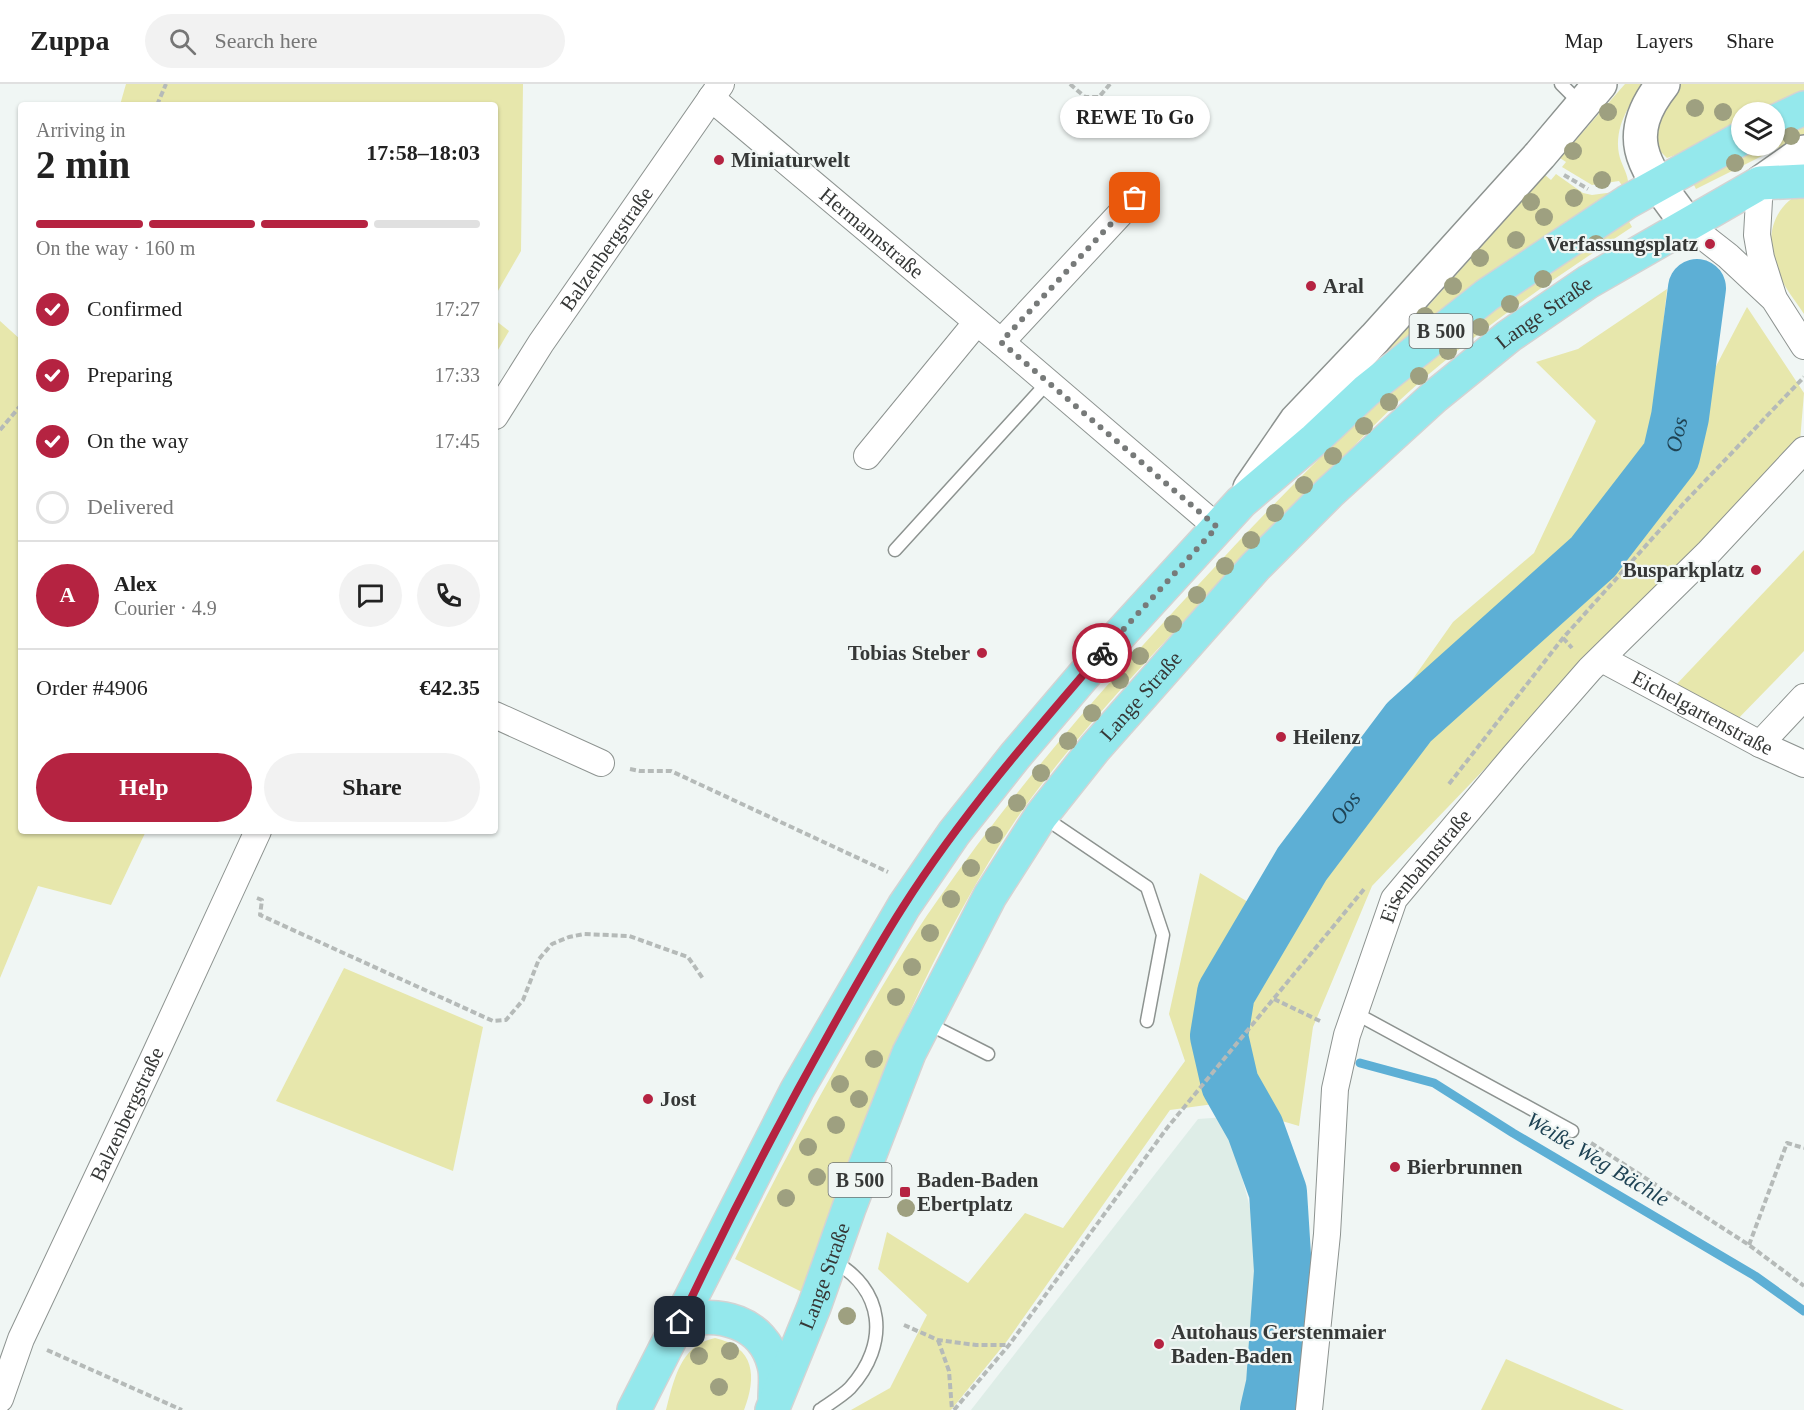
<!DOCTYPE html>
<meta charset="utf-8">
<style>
body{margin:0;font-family:"Times New Roman",serif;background:#f2f2f2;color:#222;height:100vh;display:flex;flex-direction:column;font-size:22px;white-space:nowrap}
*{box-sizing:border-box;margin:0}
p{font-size:20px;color:#767676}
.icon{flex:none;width:33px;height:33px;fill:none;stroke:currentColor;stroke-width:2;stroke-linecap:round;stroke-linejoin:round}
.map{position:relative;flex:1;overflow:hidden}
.sheet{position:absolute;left:18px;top:18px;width:480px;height:732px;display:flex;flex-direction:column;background:#fff;border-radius:6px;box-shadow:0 2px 4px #0004}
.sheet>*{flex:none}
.tools{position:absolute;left:1731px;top:18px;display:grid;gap:12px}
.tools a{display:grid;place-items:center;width:54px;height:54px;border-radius:50%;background:#fff;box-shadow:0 2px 4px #0004;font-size:30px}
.pin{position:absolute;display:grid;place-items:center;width:51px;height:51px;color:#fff;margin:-26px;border-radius:12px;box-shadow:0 3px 9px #0006}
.courier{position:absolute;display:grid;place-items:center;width:60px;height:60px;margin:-30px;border:4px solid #b52341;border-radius:50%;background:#fff;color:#222;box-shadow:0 2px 8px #0007}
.bubble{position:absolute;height:42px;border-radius:21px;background:#fff;box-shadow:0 2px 4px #0004;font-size:20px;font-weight:800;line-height:42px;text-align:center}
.headline em{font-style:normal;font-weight:800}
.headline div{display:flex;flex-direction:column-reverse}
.headline{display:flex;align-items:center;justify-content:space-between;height:102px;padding:0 18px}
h1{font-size:39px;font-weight:800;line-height:45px}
.bar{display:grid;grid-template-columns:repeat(4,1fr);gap:9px 6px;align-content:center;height:72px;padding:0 18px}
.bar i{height:8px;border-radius:4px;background:#e0e0e0}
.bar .selected{background:#b52341}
.bar p{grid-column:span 4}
.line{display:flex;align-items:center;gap:15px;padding:0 18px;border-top:2px solid #e0e0e0}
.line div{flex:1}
.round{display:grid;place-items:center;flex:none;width:63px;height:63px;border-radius:32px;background:#f2f2f2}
ol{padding:0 18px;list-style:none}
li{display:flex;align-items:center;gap:18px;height:66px}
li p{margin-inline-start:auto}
li .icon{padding:6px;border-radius:50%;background:#b52341;color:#fff;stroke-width:4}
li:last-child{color:#767676}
li i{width:33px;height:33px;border:3px solid #e0e0e0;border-radius:50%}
.cta{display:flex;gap:12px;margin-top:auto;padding:12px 18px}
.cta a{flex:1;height:69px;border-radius:36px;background:#b52341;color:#fff;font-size:24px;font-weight:800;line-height:69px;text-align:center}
.cta a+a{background:#f2f2f2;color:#222}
header{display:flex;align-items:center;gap:36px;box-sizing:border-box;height:84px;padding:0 30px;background:#fff;border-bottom:2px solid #e0e0e0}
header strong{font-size:28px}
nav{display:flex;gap:33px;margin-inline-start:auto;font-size:21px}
.search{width:420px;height:54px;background:#f2f2f2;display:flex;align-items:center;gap:15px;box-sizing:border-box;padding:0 21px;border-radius:33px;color:#767676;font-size:22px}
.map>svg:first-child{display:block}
.built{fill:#deede7}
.green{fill:#e7e7ac}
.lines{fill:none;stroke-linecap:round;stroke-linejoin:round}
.stream{stroke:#5dafd5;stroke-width:9}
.river{stroke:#5dafd5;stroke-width:58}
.lane-casing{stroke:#8d9390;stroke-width:15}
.street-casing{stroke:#8d9390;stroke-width:28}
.secondary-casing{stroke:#8d9390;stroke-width:36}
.primary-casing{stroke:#d3d3d3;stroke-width:36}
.path{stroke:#b5bab8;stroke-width:4;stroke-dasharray:6 3;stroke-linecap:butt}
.lane{stroke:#fff;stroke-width:12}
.street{stroke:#fff;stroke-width:26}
.secondary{stroke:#fff;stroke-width:33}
.primary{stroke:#94e8ec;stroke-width:33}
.tree{fill:#9ea080}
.done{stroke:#777a79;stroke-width:6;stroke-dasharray:0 10.8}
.route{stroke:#b52341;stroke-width:8}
.poi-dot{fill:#b52341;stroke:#f0f6f4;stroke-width:2}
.labels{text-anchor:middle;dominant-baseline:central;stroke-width:4.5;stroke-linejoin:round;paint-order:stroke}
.shield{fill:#f0f6f4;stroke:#6e7170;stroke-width:1.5}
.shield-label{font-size:20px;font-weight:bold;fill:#363837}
.poi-label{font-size:21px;font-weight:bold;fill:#363837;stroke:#f0f6f4;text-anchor:start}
.street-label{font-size:21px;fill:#363837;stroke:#f0f6f4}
.water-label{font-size:22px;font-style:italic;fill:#1f4354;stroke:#f0f6f4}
</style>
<header>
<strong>Zuppa</strong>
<div class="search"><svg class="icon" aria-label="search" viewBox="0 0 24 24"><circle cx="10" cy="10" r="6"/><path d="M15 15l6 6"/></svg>Search here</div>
<nav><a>Map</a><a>Layers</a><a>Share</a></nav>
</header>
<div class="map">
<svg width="1804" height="1326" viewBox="0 0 1804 1326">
<rect width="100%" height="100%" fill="#f0f6f4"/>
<polygon class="built" points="1226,1033 1266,1184 1263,1291 1255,1326 971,1326 1198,1035"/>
<g class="green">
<polygon points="126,0 523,0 521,167 495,212 495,21 120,21"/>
<path d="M1625 0H1645C1629 20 1614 43 1619 70 1621 80 1627 88 1628 97L1623 103 1619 97 1592 101 1562 83 1566 78 1560 74Z"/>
<polygon points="1677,0 1804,0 1804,7 1757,28 1742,28 1741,36 1681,69 1667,74 1658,65 1653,44"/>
<polygon points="1804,42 1804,51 1696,105 1693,99 1763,62 1774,62 1775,56"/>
<polygon points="1556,90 1583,109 1592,111 1614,108 1476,198 1384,272 1381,272 1381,268 1431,219 1545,91 1551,96"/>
<path d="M1804 108V230C1795 216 1783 202 1777 186 1764 155 1772 121 1804 108Z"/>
<path d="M1627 134 1632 143C1567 186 1501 230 1441 280 1403 311 1369 346 1336 381 1297 420 1258 460 1220 500 1154 568 1089 637 1032 713 1006 748 983 787 962 825 894 945 848 1078 802 1208L735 1175C767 1108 803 1042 839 978 870 923 901 868 937 817 1015 704 1105 601 1199 500 1273 420 1349 340 1434 272 1496 223 1561 178 1627 134Z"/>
<polygon points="1667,205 1654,327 1691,330 1747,223 1804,309 1800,357 1372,802 1313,943 1299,1042 1221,1019 1170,1026 1007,1257 951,1326 851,1326 890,1304 927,1231 878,1185 887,1148 968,1199 1025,1129 1063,1144 1185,977 1169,930 1200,789 1253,821 1453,538 1534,469 1596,337 1536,278 1578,265"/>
<polygon points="495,236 509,247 495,271"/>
<polygon points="0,237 21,256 21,747 146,747 111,821 38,802 0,894"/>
<polygon points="1804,466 1804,567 1730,643 1674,603"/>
<polygon points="344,884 483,943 453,1087 276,1017"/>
<path d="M715 1254C755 1263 757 1293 744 1326H666C674 1296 680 1261 715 1254Z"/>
<polygon points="1506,1275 1624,1326 1481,1326"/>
</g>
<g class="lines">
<polyline class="stream" points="1360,979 1434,999 1513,1049 1755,1192 1804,1227"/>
<path class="river" id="s1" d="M1269 1326 1275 1300 1283 1187 1278 1108 1255 1044 1230 1000 1219 952 1226 909 1302 780 1409 638 1593 473 1671 372 1680 333 1697 204"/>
<g class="lane-casing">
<g id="lane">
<polyline points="1561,0 1582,21"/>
<polyline points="895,466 1048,298"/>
<polyline points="1042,732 1147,803 1163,851 1147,937"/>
<polyline points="1355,929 1572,1047"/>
<polyline points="925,938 988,970"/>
<path d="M820 1326C830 1319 842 1312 850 1304 890 1260 885 1204 831 1176"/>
</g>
</g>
<g class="street-casing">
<g id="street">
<path id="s2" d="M711 14 1001 258 1217 443"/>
<polyline points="1760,99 1757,151 1761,174 1773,212"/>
<polyline points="1687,140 1728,172 1774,215 1804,262"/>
<polyline points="1001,258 1135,114"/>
<path id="s3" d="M495 332 541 259 721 0"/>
<polyline points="867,372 977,238"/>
<path id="s4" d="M1602 575 1760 660 1804 680"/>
<polyline points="495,631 601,679"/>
<polyline points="1760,660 1804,613"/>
<path id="s5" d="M0 1315 21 1255 153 975 258 747"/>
<path id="s6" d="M1309 1326 1327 1150 1335 1005 1347 951 1394 815 1514 672 1590 585 1708 469 1804 366"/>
</g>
</g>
<g class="secondary-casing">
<g id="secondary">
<path d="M1663 0C1616 59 1651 89 1687 140"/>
<polyline points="1760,99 1804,68"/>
<polyline points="1250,404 1296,337 1375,254 1540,71 1600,0"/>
</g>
</g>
<g class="primary-casing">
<g id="primary">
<polyline points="1774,38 1804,24"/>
<path d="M680 1238C718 1226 764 1238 774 1281 777 1291 775 1303 775 1314"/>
<polyline points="634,1326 797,1006 904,822 954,749 1015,672 1101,571 1241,418 1315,355 1366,307 1487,211 1627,118 1742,54"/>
<path id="s7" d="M772 1326 814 1223 849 1124 909 969 990 812 1041 732 1095 664 1255 483 1330 408 1434 313 1509 252 1588 198 1760 99 1804 97"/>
</g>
</g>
<g class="path">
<polyline points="1070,0 1085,13 1099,13 1110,0"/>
<polyline points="157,21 166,0"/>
<polyline points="1564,91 1588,105"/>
<polyline points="0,346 21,321"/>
<polyline points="1563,554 1572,564"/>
<polyline points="630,685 640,687 671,687 888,788"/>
<polyline points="1449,700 1563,554 1685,418 1804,293"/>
<polyline points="257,814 262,816 260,831 493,937 506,936 523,916 539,875 552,860 569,853 584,850 629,852 688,873 704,896"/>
<polyline points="1274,915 1322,938"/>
<polyline points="1591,1059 1749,1161 1804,1202"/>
<polyline points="1749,1161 1787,1059 1804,1064"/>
<polyline points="904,1241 938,1256 976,1261 1008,1261"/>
<polyline points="938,1256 949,1287 952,1326"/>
<polyline points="47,1266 182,1326"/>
<polyline points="954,1326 1009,1261 1167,1044 1365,804"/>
</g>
<use href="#lane" class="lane"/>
<use href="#street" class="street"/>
<use href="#secondary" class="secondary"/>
<use href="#primary" class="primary"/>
</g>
<g class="tree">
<circle cx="1695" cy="24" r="9"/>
<circle cx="1608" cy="28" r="9"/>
<circle cx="1723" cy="28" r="9"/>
<circle cx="1791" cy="52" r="9"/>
<circle cx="1573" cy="67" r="9"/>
<circle cx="1735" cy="79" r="9"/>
<circle cx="1602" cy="96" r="9"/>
<circle cx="1574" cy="114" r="9"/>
<circle cx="1531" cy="118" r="9"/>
<circle cx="1544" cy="133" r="9"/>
<circle cx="1516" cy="156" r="9"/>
<circle cx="1596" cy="160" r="9"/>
<circle cx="1480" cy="174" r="9"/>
<circle cx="1543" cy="195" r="9"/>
<circle cx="1453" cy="202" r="9"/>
<circle cx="1510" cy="220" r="9"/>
<circle cx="1425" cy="232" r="9"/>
<circle cx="1480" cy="243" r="9"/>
<circle cx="1448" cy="267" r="9"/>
<circle cx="1419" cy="292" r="9"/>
<circle cx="1389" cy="318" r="9"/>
<circle cx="1364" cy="342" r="9"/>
<circle cx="1333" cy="372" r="9"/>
<circle cx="1304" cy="401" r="9"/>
<circle cx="1275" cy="429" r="9"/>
<circle cx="1251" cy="456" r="9"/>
<circle cx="1225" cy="482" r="9"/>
<circle cx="1197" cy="511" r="9"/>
<circle cx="1173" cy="540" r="9"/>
<circle cx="1140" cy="572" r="9"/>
<circle cx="1120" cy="596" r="9"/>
<circle cx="1092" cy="629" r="9"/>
<circle cx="1068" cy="657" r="9"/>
<circle cx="1041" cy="689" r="9"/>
<circle cx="1017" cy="719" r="9"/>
<circle cx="994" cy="751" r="9"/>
<circle cx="971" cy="784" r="9"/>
<circle cx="951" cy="815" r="9"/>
<circle cx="930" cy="849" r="9"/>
<circle cx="912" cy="883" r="9"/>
<circle cx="896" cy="913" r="9"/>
<circle cx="874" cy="975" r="9"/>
<circle cx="840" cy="1000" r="9"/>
<circle cx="859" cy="1015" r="9"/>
<circle cx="836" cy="1041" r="9"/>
<circle cx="808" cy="1063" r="9"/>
<circle cx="817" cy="1093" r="9"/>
<circle cx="786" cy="1114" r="9"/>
<circle cx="906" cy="1124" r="9"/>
<circle cx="847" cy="1232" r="9"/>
<circle cx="730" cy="1267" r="9"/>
<circle cx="699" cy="1272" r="9"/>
<circle cx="719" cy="1303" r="9"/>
</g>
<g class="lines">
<polyline class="done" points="1102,569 1217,443 1001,258 1135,114"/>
<path class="route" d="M680 1238C727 1138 778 1040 832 944 855 903 878 862 903 823 961 732 1032 650 1102 569"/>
</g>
<g class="poi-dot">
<circle cx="719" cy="76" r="6"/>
<circle cx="1710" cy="160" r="6"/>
<circle cx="1311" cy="202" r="6"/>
<circle cx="1756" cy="486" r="6"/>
<circle cx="982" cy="569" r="6"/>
<circle cx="1281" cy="653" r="6"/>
<circle cx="648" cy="1015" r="6"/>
<circle cx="1395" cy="1083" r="6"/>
<rect x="899" y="1102" width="12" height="12" rx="3"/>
<circle cx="1159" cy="1260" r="6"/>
</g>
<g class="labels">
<g class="shield">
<rect x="1409.5" y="230" width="63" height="34" rx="4.5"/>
<rect x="828.5" y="1079" width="63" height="34" rx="4.5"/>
</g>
<g class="shield-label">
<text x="1441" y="247">B 500</text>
<text x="860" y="1096">B 500</text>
</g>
<g class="poi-label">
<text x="731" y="76">Miniaturwelt</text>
<text x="1698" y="160" text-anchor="end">Verfassungsplatz</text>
<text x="1323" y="202">Aral</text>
<text x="1744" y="486" text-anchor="end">Busparkplatz</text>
<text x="970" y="569" text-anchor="end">Tobias Steber</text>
<text x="1293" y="653">Heilenz</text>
<text x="660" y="1015">Jost</text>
<text x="1407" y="1083">Bierbrunnen</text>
<text x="917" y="1096">Baden-Baden<tspan x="917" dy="24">Ebertplatz</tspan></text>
<text x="1171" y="1248">Autohaus Gerstenmaier<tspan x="1171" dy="24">Baden-Baden</tspan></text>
</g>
<g class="street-label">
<text stroke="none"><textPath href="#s2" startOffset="210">Hermannstraße</textPath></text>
<text stroke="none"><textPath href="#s3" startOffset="201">Balzenbergstraße</textPath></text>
<text stroke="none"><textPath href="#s7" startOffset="1368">Lange Straße</textPath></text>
<text stroke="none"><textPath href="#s7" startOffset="810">Lange Straße</textPath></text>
<text stroke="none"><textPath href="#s4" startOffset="114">Eichelgartenstraße</textPath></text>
<text stroke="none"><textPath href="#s6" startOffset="566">Eisenbahnstraße</textPath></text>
<text stroke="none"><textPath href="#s5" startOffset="312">Balzenbergstraße</textPath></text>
<text stroke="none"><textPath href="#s7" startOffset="144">Lange Straße</textPath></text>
</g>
<g class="water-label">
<text stroke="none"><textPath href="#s1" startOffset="1155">Oos</textPath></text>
<text stroke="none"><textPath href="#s1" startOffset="651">Oos</textPath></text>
<text transform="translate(1598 1075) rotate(31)">Weiße Weg Bächle</text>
</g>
</g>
</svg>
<div class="tools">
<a><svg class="icon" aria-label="layers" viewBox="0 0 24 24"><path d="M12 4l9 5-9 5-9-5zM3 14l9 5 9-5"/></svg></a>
</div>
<div class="pin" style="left:1135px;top:114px;background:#ea580c"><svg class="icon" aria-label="bag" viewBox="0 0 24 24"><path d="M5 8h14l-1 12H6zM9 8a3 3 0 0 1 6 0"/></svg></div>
<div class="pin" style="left:680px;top:1238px;background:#1f2937"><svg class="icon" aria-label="home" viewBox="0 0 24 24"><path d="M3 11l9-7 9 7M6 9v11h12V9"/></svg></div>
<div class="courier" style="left:1102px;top:569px"><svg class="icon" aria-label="bike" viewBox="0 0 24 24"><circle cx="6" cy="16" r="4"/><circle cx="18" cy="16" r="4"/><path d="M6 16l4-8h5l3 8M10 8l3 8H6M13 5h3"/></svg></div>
<div class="bubble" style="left:1060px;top:12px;width:150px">REWE To Go</div>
<section class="sheet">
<div class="headline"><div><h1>2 min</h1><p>Arriving in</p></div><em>17:58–18:03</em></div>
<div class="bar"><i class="selected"></i><i class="selected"></i><i class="selected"></i><i></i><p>On the way · 160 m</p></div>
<ol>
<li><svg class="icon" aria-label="check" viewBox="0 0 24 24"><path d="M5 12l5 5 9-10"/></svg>Confirmed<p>17:27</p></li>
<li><svg class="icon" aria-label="check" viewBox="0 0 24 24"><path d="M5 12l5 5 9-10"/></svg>Preparing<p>17:33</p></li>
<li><svg class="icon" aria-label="check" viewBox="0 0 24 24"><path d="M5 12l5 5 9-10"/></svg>On the way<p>17:45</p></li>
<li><i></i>Delivered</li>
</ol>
<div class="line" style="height:108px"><b class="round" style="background:#b52341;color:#fff">A</b><div><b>Alex</b><p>Courier · 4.9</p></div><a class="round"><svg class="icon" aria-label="chat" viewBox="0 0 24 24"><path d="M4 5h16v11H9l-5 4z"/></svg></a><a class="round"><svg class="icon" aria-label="phone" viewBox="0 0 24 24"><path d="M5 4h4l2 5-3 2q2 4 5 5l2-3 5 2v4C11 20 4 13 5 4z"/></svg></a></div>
<div class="line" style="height:78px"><div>Order #4906</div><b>€42.35</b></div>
<div class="cta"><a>Help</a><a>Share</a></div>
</section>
</div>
